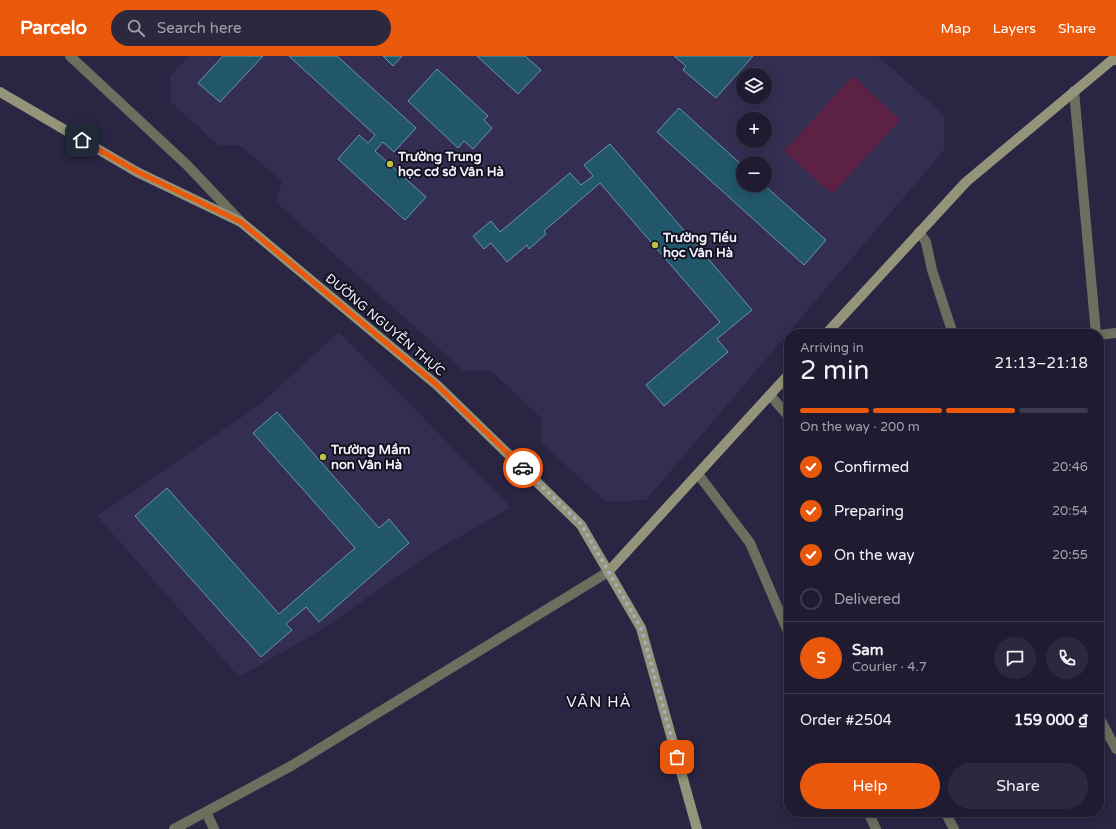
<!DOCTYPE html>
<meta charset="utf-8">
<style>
body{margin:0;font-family:"Varela Round",sans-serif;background:#2c293e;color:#f1f3f6;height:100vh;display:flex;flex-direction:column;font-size:15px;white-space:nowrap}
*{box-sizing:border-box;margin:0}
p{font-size:13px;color:#a1a1ac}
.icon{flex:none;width:22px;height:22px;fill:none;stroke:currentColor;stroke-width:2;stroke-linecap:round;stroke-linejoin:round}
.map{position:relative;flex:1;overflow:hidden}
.panel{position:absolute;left:784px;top:273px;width:320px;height:488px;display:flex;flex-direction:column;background:#1f1c32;border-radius:16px;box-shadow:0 2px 10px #0003,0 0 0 1px #3c3a4d}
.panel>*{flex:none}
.controls{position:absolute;left:736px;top:12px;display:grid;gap:8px}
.controls a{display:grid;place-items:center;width:36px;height:36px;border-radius:50%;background:#1f1c32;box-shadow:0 2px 10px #0003,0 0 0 1px #3c3a4d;font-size:20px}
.pin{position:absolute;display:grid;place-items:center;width:34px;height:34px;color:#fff;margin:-17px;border-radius:8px;box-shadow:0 2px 6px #0006}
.courier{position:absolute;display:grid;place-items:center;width:40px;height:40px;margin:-20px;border:3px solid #ea580c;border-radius:50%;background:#fff;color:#222;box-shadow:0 1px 5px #0007}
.overview em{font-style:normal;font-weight:600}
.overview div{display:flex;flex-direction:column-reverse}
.overview{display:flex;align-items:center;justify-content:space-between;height:68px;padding:0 16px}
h1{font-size:26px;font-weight:600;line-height:30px}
.bar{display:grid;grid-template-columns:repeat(4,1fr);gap:6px 4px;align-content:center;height:48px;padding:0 16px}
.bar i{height:5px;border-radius:3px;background:#3c3a4d}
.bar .on{background:#ea580c}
.bar p{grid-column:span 4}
.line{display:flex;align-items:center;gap:10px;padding:0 16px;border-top:1px solid #3c3a4d}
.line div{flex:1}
.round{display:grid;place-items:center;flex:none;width:42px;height:42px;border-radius:21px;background:#2c293e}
ol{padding:0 16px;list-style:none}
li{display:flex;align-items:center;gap:12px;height:44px}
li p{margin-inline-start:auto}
li .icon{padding:4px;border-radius:50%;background:#ea580c;color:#fff;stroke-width:4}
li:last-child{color:#a1a1ac}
li i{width:22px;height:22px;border:2px solid #3c3a4d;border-radius:50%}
.button{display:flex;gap:8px;margin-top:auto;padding:8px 16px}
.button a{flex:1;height:46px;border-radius:24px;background:#ea580c;color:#fff;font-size:16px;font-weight:600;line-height:46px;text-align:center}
.button a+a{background:#2c293e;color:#f1f3f6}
header{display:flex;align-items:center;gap:24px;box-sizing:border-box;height:56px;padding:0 20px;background:#ea580c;color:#fff}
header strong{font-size:19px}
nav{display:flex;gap:22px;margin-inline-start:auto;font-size:14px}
.search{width:280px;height:36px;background:#2c293e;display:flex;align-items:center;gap:10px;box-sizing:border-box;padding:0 14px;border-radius:22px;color:#a1a1ac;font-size:15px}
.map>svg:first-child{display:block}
.built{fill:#342f52;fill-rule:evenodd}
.green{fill:#5d2143}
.building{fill:#21566b;stroke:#6c95a8}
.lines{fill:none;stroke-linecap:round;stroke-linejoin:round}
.minor{stroke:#6d6e5e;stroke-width:10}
.tertiary{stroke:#6d6e5e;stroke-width:10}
.secondary{stroke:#94947b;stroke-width:10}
.done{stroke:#acaabd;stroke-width:4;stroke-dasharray:0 7.2}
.route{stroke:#ea580c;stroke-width:5}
.poi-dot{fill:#c0be41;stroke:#12111e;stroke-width:1.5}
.labels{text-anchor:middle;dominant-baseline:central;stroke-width:4;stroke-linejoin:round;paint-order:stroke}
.poi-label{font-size:13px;font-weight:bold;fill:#f2f2fe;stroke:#12111e;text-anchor:start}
.street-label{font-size:13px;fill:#f2f2fe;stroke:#12111e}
.quarter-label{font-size:15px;letter-spacing:1px;fill:#f2f2fe;stroke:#12111e}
</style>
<header>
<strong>Parcelo</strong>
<div class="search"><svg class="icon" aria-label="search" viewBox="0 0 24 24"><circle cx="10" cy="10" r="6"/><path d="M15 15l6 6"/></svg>Search here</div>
<nav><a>Map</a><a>Layers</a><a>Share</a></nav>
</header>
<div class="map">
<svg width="1116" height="773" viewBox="0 0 1116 773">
<rect width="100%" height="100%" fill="#292543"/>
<g class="built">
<path d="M189 0H878L944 59V94L646 444 606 446 542 387 541 362 490 314 464 315 276 146 282 125 239 89 219 90 171 46 170 20ZM743 19H765V41H743ZM743 63H765V85H743ZM743 107H765V129H743Z"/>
<polygon points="339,276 511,451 430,498 321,574 239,621 97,460 258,350"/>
</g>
<polygon class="green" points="853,20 900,64 832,138 784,95"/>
<g class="building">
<polygon points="223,0 263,0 220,46 198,27"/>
<polygon points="289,0 337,0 416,72 394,96 383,86 375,95 426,141 405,164 338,103 359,79 368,87 375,79"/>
<polygon points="383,0 402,0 393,10"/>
<polygon points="477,0 525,0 541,14 518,38"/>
<polygon points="674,0 753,0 716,42 683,14 686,10"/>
<polygon points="437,13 488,60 484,64 492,72 473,93 464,85 458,92 408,45"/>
<polygon points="679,52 743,110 743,129 764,129 826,184 804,209 657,76"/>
<polygon points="610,88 752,254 717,283 728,296 664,350 646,329 720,266 600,127 544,175 546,178 529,193 527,189 507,206 491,187 484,193 473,180 491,165 500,176 570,117 581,129 593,120 584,109"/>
<polygon points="277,356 379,472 389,463 409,487 319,566 306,551 286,568 292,574 261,601 135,460 167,432 279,558 355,492 253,377"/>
</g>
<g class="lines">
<g class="minor">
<polyline points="70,0 187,109 241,166"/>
<polyline points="1074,35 1096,278"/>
<polyline points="919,176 926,186 932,214 953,278"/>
<polyline points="1099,279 1116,277"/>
<polyline points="770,339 789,361"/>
<polyline points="698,418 750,487 789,578"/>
<polyline points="1099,661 1116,693"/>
<polyline points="206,756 214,773"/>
<polyline points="868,756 876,773"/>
<polyline points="945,756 954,773"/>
</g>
<polyline class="tertiary" points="174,773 291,710 608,516"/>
<g class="secondary">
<polyline points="0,36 137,116 241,166 438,330 581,469 641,572 697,773"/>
<polyline points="826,278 966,126 1112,4 1116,4"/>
<polyline points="608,516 789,318"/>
</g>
</g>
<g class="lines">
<polyline class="done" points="523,412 581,468 641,572 677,701"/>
<polyline class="route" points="82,84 138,116 241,166 438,330 523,412"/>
</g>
<g class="poi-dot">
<circle cx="390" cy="108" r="4"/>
<circle cx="655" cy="189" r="4"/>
<circle cx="323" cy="401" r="4"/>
</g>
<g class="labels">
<g class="poi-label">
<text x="398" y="101">Trường Trung<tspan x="398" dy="15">học cơ sở Vân Hà</tspan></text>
<text x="663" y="182">Trường Tiểu<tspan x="663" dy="15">học Vân Hà</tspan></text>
<text x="331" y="394">Trường Mầm<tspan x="331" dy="15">non Vân Hà</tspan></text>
</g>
<g class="street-label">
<text transform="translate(385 269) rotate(40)">ĐƯỜNG NGUYỄN THỰC</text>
</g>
<g class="quarter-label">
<text x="599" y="646">VÂN HÀ</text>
</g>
</g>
</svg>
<div class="controls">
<a><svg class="icon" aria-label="layers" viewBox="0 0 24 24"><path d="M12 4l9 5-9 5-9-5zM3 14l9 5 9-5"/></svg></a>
<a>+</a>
<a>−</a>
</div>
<div class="pin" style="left:677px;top:701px;background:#ea580c"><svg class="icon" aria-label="bag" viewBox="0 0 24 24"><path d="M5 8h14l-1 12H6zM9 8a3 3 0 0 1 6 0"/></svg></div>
<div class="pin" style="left:82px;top:84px;background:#1f2937"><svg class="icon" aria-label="home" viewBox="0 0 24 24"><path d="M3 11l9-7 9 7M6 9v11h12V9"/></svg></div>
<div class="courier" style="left:523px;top:412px"><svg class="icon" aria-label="car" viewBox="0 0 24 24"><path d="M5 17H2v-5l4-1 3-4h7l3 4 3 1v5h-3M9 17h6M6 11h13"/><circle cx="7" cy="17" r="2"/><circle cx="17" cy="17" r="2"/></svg></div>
<section class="panel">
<div class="overview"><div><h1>2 min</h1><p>Arriving in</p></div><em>21:13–21:18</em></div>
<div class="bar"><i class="on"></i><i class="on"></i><i class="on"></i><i></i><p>On the way · 200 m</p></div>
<ol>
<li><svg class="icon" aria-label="check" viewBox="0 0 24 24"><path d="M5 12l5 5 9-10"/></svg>Confirmed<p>20:46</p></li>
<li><svg class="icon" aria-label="check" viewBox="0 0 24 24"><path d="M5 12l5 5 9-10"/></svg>Preparing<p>20:54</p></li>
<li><svg class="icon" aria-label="check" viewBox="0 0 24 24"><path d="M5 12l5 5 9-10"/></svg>On the way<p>20:55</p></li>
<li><i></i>Delivered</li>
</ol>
<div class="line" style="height:72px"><b class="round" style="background:#ea580c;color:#fff">S</b><div><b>Sam</b><p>Courier · 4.7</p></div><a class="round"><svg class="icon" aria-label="chat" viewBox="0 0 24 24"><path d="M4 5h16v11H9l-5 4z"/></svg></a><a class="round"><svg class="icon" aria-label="phone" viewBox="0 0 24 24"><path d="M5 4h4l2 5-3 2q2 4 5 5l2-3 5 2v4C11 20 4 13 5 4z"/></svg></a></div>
<div class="line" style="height:52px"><div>Order #2504</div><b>159 000 ₫</b></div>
<div class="button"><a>Help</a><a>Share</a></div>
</section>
</div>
